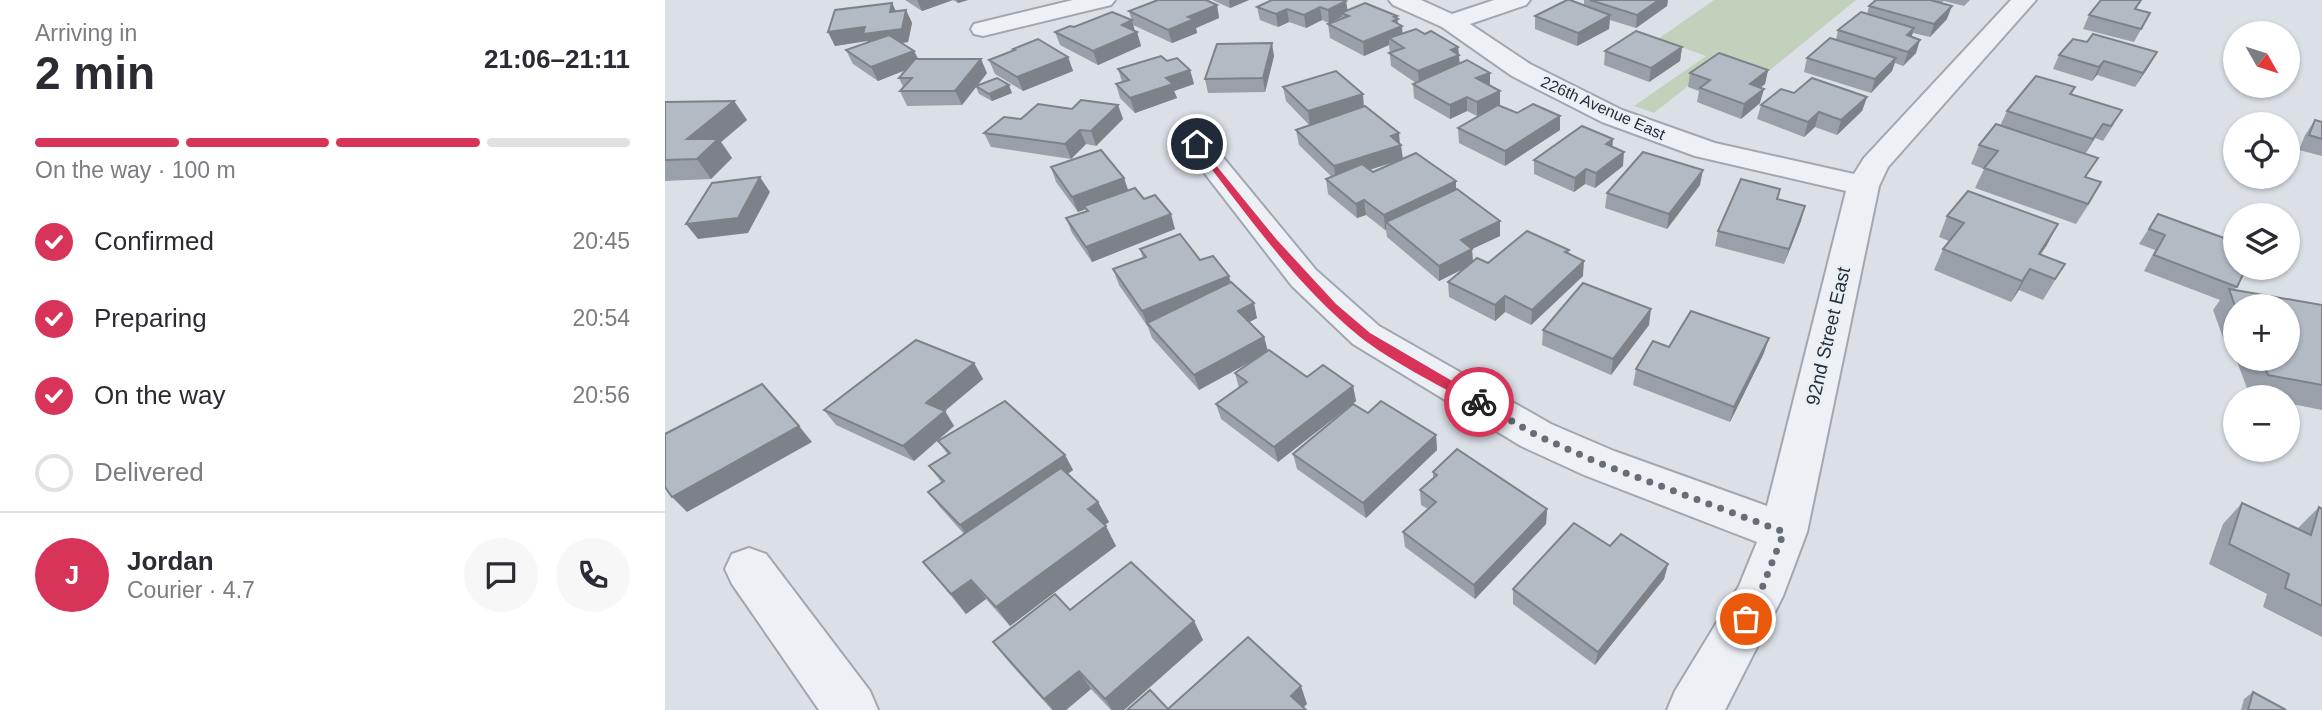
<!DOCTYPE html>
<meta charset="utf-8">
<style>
body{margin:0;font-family:Helvetica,sans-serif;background:#f7f7f7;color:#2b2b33;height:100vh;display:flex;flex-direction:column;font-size:26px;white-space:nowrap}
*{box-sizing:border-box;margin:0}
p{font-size:23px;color:#7c7c81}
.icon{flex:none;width:38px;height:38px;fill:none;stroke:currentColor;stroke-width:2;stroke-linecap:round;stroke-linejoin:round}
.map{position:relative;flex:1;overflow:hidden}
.drawer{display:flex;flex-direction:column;background:#fff;width:665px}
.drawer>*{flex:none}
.needle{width:46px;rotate:129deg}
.controls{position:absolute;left:1558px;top:21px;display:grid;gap:14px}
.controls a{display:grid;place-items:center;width:77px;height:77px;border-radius:50%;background:#fff;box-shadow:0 2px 5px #0004;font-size:35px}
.pin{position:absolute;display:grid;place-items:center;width:60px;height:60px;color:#fff;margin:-30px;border:4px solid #fff;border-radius:50%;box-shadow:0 2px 7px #0007}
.courier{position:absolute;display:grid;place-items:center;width:70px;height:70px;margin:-35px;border:5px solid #d83358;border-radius:50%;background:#fff;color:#222;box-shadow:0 2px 9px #0007}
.summary em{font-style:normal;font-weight:800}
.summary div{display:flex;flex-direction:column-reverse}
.summary{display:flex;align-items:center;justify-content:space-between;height:119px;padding:0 35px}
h1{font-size:46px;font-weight:800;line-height:52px}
.bar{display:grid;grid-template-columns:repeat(4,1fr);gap:10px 7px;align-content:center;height:84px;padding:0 35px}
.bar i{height:9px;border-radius:5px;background:#e1e1e2}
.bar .current{background:#d83358}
.bar p{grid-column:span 4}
.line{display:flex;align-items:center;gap:18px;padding:0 35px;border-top:2px solid #e1e1e2}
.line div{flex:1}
.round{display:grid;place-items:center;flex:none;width:74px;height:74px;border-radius:37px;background:#f7f7f7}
ol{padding:0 35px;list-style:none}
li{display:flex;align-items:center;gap:21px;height:77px}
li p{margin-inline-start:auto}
li .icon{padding:7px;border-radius:50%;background:#d83358;color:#fff;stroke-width:4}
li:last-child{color:#7c7c81}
li i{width:38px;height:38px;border:4px solid #e1e1e2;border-radius:50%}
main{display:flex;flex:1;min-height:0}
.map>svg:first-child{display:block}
.green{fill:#c2d1bb}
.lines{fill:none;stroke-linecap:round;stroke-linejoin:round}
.street-casing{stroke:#a0a7b1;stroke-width:4}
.street{fill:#edf1f5;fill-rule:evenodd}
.wall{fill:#99a0a9;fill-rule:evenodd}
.shaded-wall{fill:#7d8289}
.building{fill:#b2bac4;stroke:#7d8289;stroke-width:2}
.route{fill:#d83358}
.done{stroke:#646d78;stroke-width:7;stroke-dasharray:0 12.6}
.labels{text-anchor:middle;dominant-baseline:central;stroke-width:5;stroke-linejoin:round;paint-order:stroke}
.far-street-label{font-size:16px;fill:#242f3d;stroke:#eaeff4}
.street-label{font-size:19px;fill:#242f3d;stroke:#eaeff4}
</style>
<main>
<section class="drawer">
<div class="summary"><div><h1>2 min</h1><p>Arriving in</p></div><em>21:06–21:11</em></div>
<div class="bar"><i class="current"></i><i class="current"></i><i class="current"></i><i></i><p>On the way · 100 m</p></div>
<ol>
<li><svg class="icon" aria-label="check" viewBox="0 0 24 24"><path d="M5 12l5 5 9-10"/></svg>Confirmed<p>20:45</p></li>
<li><svg class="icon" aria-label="check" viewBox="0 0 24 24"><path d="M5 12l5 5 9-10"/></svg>Preparing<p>20:54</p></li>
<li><svg class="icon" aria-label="check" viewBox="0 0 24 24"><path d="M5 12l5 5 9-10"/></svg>On the way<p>20:56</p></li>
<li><i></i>Delivered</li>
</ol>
<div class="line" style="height:126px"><b class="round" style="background:#d83358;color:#fff">J</b><div><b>Jordan</b><p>Courier · 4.7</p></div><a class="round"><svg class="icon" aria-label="chat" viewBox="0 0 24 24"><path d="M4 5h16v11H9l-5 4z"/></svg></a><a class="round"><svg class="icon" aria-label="phone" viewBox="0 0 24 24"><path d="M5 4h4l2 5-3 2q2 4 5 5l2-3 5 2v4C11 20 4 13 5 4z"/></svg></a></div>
</section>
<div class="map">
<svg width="1657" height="710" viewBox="0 0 1657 710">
<rect width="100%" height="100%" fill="#dbe0e7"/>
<polygon class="green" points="1049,0 1191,0 1105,70 1062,55 989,113 969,106 1041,56 993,39"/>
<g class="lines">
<g class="street-casing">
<g id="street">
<polygon points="408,0 450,0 446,5 318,36 309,34 306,29 309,24"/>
<polygon points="724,0 756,0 787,14 829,0 865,0 861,5 805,24 865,64 957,110 1050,143 1189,174 1199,158 1346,0 1371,0 1223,167 1214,186 1142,532 1118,596 1060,710 1002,710 1010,691 1074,586 1092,542 919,475 856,446 688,344 627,286 517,144 522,138 532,135 542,138 651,270 714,326 886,424 949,451 1102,506 1181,191 1030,156 937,122 847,76 777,27 728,5"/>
<polygon points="84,548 101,554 205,691 213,710 154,710 67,584 60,569 67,554"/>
</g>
</g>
<use href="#street" class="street"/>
</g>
<g class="wall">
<polygon points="240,0 303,0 293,3 288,0 257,11"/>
<polygon points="547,0 584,0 565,8"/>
<polygon points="919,0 1003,0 1002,6 971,28 945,20 944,29 912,46 870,29 870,16 919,5"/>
<polygon points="1211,0 1305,0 1299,6 1279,1 1276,3 1282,19 1265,37 1248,33 1246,37 1251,53 1238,66 1230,63 1227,71 1206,93 1139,72 1142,58 1171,40 1173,30 1202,14 1204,6"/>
<polygon points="681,1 682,10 732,16 733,24 738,34 760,34 793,47 795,64 825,73 825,86 835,105 895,130 840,166 794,143 793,128 822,112 812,116 802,111 785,119 749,98 748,84 751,83 726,66 724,45 699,56 665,38 663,24 677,19 677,17 664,23 657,20 641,28 624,22 613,27 595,20 592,7"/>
<polygon points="227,3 231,11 241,10 247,23 243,42 237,43 253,59 322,73 312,86 347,93 327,101 314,94 311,87 297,105 242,106 235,91 238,87 234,78 240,70 213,81 188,64 181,50 203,43 202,41 170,46 163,32"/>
<polygon points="552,5 554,18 531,28 532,33 507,43 468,25 464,11"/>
<polygon points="1471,9 1485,13 1469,42 1418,29 1424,15"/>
<polygon points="467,20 470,31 472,32 476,46 433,65 395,45 390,32"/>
<polygon points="1422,42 1492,52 1484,66 1470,87 1432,75 1427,81 1388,69 1394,55"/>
<polygon points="1017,47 1015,61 984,82 939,65 940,51"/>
<polygon points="348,49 403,57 408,71 358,91 330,74 324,60 348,51"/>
<polygon points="609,56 600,92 543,93 540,79"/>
<polygon points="502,61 525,70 529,84 509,91 512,98 470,113 455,98 451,84 457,82 453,69"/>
<polygon points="1103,70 1100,84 1095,88 1095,103 1076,119 1032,102 1034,91 1023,87 1025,73"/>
<path d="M618 87 699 107 734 143 737 159 791 181V189L835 221V236L807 249 808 262 823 263 904 250 903 254 918 276 866 325 840 312 830 321 784 297 783 282 800 268 774 281 722 237 721 230H720L701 215 692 218 663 194 661 179 667 177 634 145 631 130 645 126 621 101ZM735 160 708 172 705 170Z"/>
<polygon points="1410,87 1407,94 1449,124 1438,141 1430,138 1420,154 1422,177 1436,182 1411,224 1310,188 1319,169 1306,164 1314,145 1335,126 1342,111"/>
<polygon points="1129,93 1202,97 1197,111 1172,135 1150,127 1139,137 1092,119 1096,105"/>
<polygon points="69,101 82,120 56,142 67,158 46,179 0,181 0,102"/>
<polygon points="453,105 458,119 431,146 421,144 406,159 326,147 319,133 356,119 407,109"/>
<polygon points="1650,120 1657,122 1657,156 1634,150 1640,135"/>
<polygon points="947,147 958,166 930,188 920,184 909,192 869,174 869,160"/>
<polygon points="386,167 459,178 463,190 479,199 510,229 427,262 407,233 401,218 421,211 421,209 413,212 391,182"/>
<polygon points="1035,185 1002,229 940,208 942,193"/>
<polygon points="1115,189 1113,199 1136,221 1119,264 1050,246 1053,231"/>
<polygon points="1493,214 1572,287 1569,290 1657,305 1657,410 1622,403 1622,397 1591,397 1585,396 1571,359 1622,359 1570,306 1570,357 1565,344 1560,343 1548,310 1555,300 1479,271 1490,250 1474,244"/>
<polygon points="1282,216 1382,245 1375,254 1400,264 1378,300 1354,290 1346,302 1269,270 1278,249 1284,241 1274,237"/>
<polygon points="475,249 535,260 565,282 592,318 584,322 599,337 603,351 642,377 688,386 691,401 613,462 556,419 551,404 574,388 570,373 591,359 534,390 487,338 483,327 454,285 448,269 478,258"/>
<polygon points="984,325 946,375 877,345 878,330"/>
<polygon points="1004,347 1099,353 1065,422 968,385 971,369"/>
<polygon points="309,363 318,379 280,411 289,426 249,461 171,425 159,410"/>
<polygon points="703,413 771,435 772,450 701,518 632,469 628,454"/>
<polygon points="273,441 400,455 408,470 403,474 433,502 444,522 439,525 451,546 345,626 321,599 301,614 258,562 299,534 274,506 263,492 277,483 264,466 283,455"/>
<polygon points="768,472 882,509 881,524 810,599 740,547 738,532 763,509 756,505 755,490 768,478"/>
<polygon points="1577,503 1632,529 1654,507 1657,509 1657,637 1598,607 1602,594 1544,564 1558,524"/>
<polygon points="945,546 1003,564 999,579 930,665 848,604 848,589"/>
<polygon points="405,610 529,621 538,640 459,710 446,710 426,689 401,710 387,710 343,661 328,642"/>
<polygon points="1588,692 1621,710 1576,710 1579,699"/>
</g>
<g class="shaded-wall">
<polygon points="252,0 288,0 257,11"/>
<polygon points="292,0 303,0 293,3"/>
<polygon points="564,0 584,0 565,8"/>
<polygon points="994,0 1003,0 1002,6 971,28 972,15"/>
<polygon points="681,1 683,14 676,13 677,17 664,23 663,10"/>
<polygon points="227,3 233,16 225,12"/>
<polygon points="552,5 554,18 531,28 532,33 507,43 503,30 523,17"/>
<polygon points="1287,6 1282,19 1265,37 1269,24"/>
<polygon points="655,7 657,20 641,28 639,15"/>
<polygon points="622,9 624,22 613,27 611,14"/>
<polygon points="241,10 247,23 243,42 205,48 202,41 170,46 163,32"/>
<polygon points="945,15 944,29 912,46 913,33"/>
<polygon points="732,16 733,27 737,26 738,39 724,38 724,45 699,56 698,42 729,17"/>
<polygon points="467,20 470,33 472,32 476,46 433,65 428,51 457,25"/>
<polygon points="1249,28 1245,42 1242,35"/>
<polygon points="1255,40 1251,53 1238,66 1243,52"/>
<polygon points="607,43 609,56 600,92 598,78"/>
<polygon points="793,47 795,69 754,85 753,71 786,50"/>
<polygon points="1017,47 1015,61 984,82 986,68"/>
<polygon points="249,51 256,64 213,81 206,67"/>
<polygon points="1492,52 1484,66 1470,87 1478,73"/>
<polygon points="403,57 408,71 358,91 352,77"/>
<polygon points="1231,58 1227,71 1206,93 1210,79"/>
<polygon points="316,59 322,73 297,105 290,91"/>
<polygon points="1439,61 1432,75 1427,81 1434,67"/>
<polygon points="525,70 529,84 509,91 512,98 470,113 465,98 501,78"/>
<polygon points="1103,70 1100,84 1082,98 1085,84"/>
<polygon points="825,73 825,86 811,78"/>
<polygon points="344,85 347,93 327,101 324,94"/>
<polygon points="1099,89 1095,103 1076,119 1079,104"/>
<polygon points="835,91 835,105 812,116 812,102"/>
<polygon points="698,94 699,108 645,126 643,111"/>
<polygon points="802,97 802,111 785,119 785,105"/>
<polygon points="1202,97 1197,111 1172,135 1176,120"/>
<polygon points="69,101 82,120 56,142 67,158 46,179 32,159 22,139"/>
<polygon points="453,105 458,119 431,146 426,131"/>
<polygon points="1154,112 1150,127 1139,137 1143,122"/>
<polygon points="895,116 895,130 840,166 840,151"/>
<polygon points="1438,124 1430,138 1420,154 1428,139"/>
<polygon points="415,130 421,144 406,159 400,144"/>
<polygon points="734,133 735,145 736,145 738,159 671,180 669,166"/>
<polygon points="948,139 947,153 941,144"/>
<polygon points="959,152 958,166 930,188 931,173"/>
<polygon points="921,169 920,184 909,192 910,178"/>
<polygon points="1038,170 1035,185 1002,229 1004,214"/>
<polygon points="95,177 105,192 83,233 33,239 21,224"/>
<polygon points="459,178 464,193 419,206 421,209 413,212 407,197"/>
<polygon points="791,181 791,196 721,222 721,230 720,230 719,215"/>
<polygon points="1436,182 1425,202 1411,224 1423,204"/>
<polygon points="699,200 701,215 692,218 691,204"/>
<polygon points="1140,206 1136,221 1119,264 1124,249"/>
<polygon points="506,214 510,229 427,262 421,247"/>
<polygon points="835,221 835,236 807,249 808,264 774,281 774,266 796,240"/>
<polygon points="1393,224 1382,245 1365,270 1374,254"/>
<polygon points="919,261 918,276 866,325 867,310"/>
<polygon points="1365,269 1354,290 1346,302 1357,281"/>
<polygon points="564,276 568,291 482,323 483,327 477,311"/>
<polygon points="840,296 840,312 830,321 830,305"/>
<polygon points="589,303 592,318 577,326 573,311"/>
<polygon points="986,309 984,325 946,375 948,359"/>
<polygon points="599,337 603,352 534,390 529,375"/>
<polygon points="1104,338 1099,353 1065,422 1069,407"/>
<polygon points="309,363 318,379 271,418 261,403"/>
<polygon points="688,386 691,401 613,462 609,447"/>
<polygon points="280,411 289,426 249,461 238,446"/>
<polygon points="134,426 147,442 22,512 7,497"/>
<polygon points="771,435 772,450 701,518 698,503"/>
<polygon points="400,455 408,470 305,540 295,525"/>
<polygon points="433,502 444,522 433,530 423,509"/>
<polygon points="882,509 881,524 810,599 809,585"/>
<polygon points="441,526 451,546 345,626 331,607"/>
<polygon points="1003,564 999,579 930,665 933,652"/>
<polygon points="306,580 321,599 301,614 286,594"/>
<polygon points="529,621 538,640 459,710 447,710 440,699"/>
<polygon points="414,671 426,689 401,710 388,710 379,699"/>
<polygon points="636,686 642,704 636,710 626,696"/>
</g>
<g class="building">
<polygon points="493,0 541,0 552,5 523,17 529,19 503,30 464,11"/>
<polygon points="607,0 679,0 681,1 663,10 655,7 639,15 622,9 611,14 592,7"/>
<polygon points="902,0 905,0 945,15 913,33 870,16"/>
<polygon points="925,0 994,0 972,15"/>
<polygon points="1211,0 1265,0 1287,6 1269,24 1204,6"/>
<polygon points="1436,0 1476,0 1470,9 1485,13 1476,29 1424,15"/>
<polygon points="227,3 225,12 241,10 237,29 198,34 200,27 163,32 170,10"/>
<polygon points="700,3 732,16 729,17 733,19 728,21 737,26 698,42 663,24 684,16 676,13"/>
<polygon points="447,12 467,20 457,25 472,32 428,51 390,32 405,26 409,27"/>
<polygon points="1196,12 1249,28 1242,35 1255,40 1243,52 1173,30"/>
<polygon points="751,29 760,34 766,31 793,47 786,50 794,55 753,71 724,53 739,48 724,38"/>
<polygon points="971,31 1017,47 986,68 940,51"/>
<polygon points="1428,34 1492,52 1478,73 1439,61 1434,67 1394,55 1408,39 1422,42"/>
<polygon points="224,35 249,51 206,67 181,50"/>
<polygon points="1165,38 1231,58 1210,79 1142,58"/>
<polygon points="373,39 403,57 352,77 324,60 350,50 348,49"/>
<polygon points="607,43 598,78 540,79 552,44"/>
<polygon points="1054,53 1103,70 1085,84 1099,89 1079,104 1035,88 1045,80 1025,73"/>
<polygon points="496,56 502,61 512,58 525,70 501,78 508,84 465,98 451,84 464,80 453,69"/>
<polygon points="250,59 316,59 290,91 235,91 247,78 234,78"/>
<polygon points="802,60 825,73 811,78 835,91 812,102 802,97 785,105 748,84"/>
<polygon points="671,71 698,94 643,111 618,87"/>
<polygon points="1371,76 1410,87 1405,94 1457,110 1446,126 1438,124 1428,139 1342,111"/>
<polygon points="332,78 344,85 324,94 311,86"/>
<polygon points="1147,78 1202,97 1176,120 1154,112 1143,122 1096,105 1116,89 1129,93"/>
<polygon points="416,100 453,105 426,131 415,130 400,144 319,133 339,117 356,119 373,104 407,109"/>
<polygon points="69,101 22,139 53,139 32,159 0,160 0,102"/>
<polygon points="868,104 895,116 840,151 793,128 833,105 852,113"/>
<polygon points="700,106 734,133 726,136 736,145 669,166 631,130"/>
<polygon points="1650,120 1657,122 1657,139 1644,135"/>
<polygon points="1331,124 1433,158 1420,177 1436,182 1423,204 1319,168 1333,151 1314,145"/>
<polygon points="917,126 948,139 941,144 959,152 931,173 921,169 910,178 869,160"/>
<polygon points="436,150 459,178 407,197 386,167"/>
<polygon points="978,152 1038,170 1004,214 942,193"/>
<polygon points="751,153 791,181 719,215 699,200 691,204 661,179 697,164 708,172"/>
<polygon points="95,177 73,218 21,224 47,183"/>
<polygon points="1076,179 1115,189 1112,199 1140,206 1124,249 1053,231"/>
<polygon points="470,188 479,199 490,195 506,214 421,247 401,218 423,211 419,206"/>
<polygon points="792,189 835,221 796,240 807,249 774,266 721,222"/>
<polygon points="1303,191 1393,224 1374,254 1400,264 1390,279 1365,269 1357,281 1278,249 1299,223 1282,216"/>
<polygon points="1493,214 1570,242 1570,268 1581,268 1572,287 1489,255 1500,235 1484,229"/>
<polygon points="862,231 904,250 900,252 919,261 867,310 840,296 830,305 783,282 812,258 823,263"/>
<polygon points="515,234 535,260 548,256 564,276 477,311 448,269 481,257 475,249"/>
<polygon points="566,282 589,303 573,311 599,337 529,375 482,323"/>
<polygon points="918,283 986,309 948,359 878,330"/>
<polygon points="1564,289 1657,305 1657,385 1603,375 1596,359 1622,359 1622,306 1570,306"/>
<polygon points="1026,311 1104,338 1069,407 971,369 988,341 1004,347"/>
<polygon points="251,340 309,363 261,403 280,411 238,446 159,410"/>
<polygon points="604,350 642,377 658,365 688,386 609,447 551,404 582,382 570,373"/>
<polygon points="97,384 134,426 7,497 0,487 0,434"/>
<polygon points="340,401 400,455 295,525 263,492 279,481 264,466 285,453 273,441"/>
<polygon points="716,401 771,435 698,503 628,454 688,404 703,413"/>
<polygon points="792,449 882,509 809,585 738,532 771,502 755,490 772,475 768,472"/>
<polygon points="396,468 433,502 423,509 441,526 331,607 306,580 286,594 258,562"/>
<polygon points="1577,503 1646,535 1654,507 1657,509 1657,606 1620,588 1624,574 1564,544"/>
<polygon points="909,523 945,546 956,534 1003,564 933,652 848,589"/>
<polygon points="466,562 529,621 440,699 414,671 379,699 328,642 390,594 405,610"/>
<polygon points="583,637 636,686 626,696 641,710 462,710 485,690 503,709"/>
<polygon points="1588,692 1621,710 1583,710"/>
</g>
<path class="route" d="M532 142 612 240 671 304 705 333 818 399V405H809C774 385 725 361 694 336 629 283 580 212 529 146L528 144Z"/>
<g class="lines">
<polyline class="done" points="814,402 871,435 934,463 1119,532 1094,596 1081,619"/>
</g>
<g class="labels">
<g class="far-street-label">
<text transform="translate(938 108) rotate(24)">226th Avenue East</text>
</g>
<g class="street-label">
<text transform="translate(1163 336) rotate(-77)">92nd Street East</text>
</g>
</g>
</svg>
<div class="controls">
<a><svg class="needle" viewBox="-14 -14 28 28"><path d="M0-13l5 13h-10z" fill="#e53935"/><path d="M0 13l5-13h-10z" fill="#7c7c81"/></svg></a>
<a><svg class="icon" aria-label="locate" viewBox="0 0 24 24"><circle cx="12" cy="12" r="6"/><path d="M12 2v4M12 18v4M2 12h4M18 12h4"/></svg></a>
<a><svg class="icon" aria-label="layers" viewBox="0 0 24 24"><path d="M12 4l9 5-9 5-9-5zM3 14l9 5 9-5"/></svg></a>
<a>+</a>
<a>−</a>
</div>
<div class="pin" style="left:1081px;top:619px;background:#ea580c"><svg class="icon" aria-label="bag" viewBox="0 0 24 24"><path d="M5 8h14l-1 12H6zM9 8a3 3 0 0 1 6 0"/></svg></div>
<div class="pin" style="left:532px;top:144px;background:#1f2937"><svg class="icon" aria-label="home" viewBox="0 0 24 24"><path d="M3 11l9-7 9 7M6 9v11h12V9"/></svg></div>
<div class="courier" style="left:814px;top:402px"><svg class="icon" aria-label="bike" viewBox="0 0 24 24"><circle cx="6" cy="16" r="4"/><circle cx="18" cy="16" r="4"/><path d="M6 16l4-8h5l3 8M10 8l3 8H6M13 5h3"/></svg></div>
</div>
</main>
